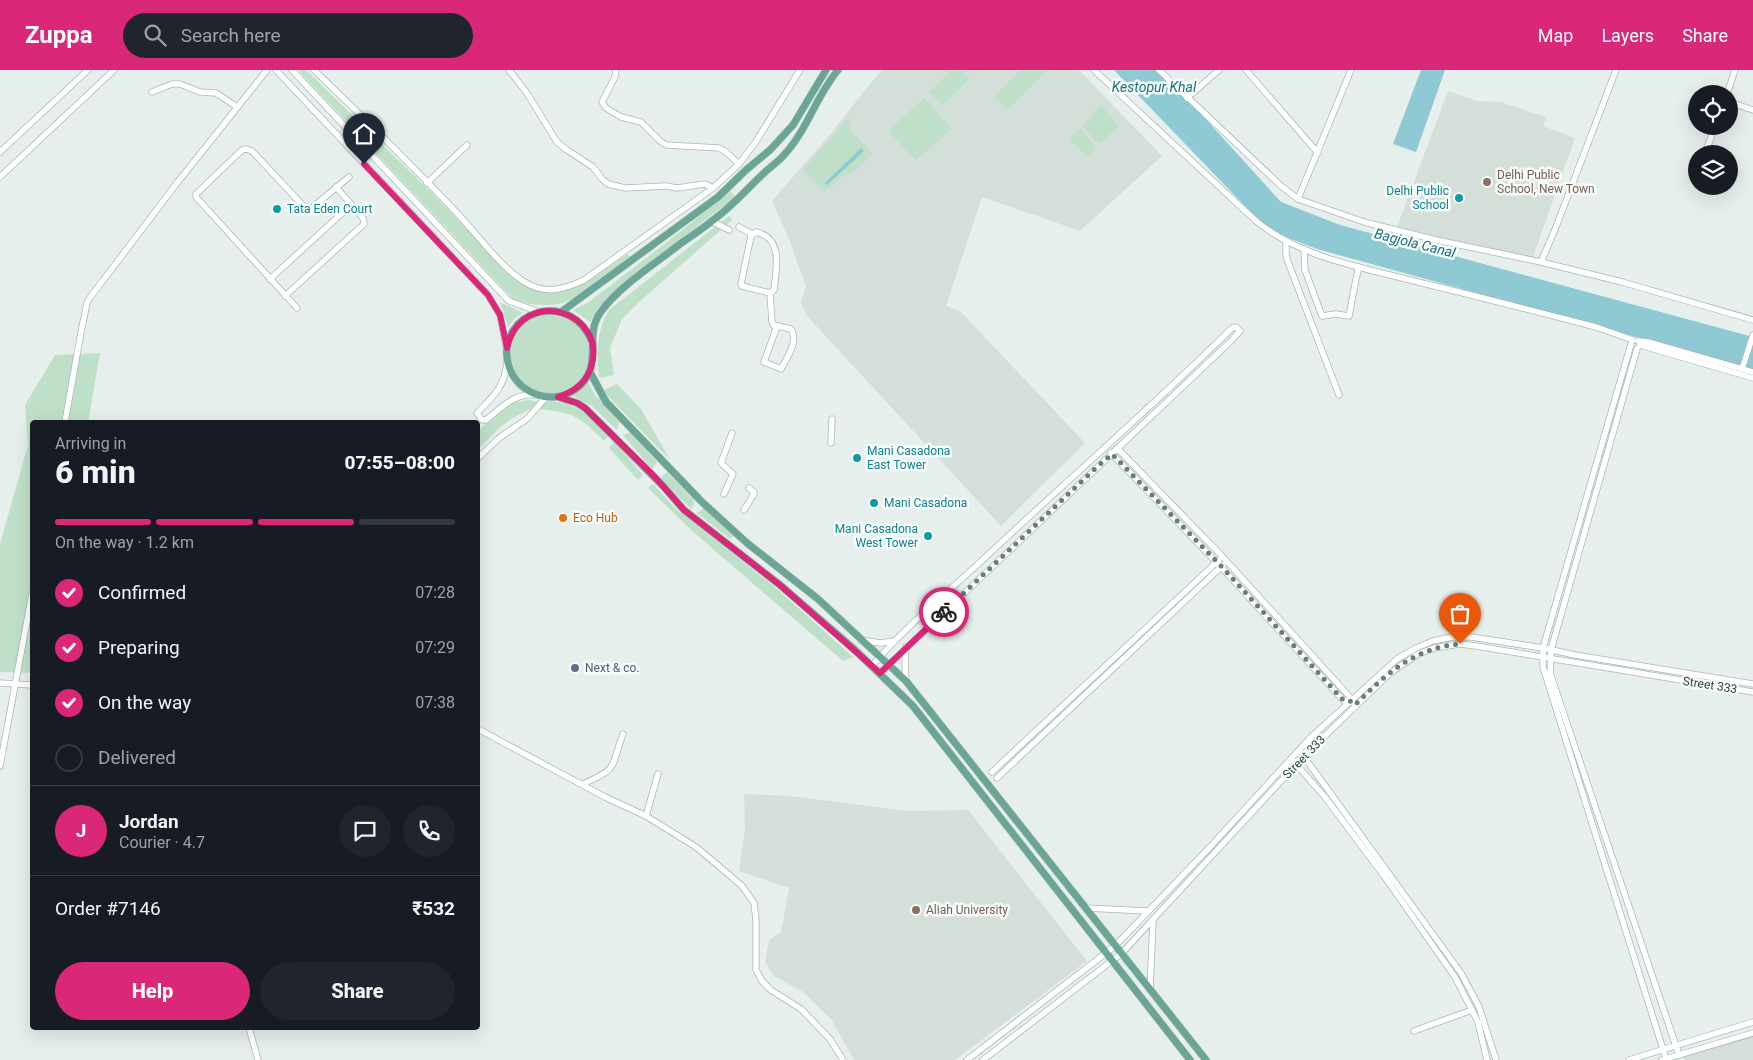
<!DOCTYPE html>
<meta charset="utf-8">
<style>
body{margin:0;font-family:Roboto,sans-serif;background:#20242c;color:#f1f3f6;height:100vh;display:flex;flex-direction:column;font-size:19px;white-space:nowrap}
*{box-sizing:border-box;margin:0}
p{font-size:16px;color:#9ea1a6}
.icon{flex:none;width:28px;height:28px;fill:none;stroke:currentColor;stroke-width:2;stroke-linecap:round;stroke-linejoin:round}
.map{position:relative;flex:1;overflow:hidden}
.details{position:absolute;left:30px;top:350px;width:450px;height:610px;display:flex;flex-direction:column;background:#171b24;border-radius:5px;box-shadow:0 5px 20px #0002}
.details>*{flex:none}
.buttons{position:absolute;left:1688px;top:15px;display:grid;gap:10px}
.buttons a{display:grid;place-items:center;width:50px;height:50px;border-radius:50%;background:#171b24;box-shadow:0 5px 20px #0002;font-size:25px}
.pin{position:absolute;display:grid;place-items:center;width:42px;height:42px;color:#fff;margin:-51px -21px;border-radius:50% 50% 50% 0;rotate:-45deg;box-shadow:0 0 5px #0007}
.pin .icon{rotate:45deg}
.courier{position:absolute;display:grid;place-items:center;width:50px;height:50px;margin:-25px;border:4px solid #db2777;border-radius:50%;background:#fff;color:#222;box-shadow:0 1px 6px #0007}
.headline em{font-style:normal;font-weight:800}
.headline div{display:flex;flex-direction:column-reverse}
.headline{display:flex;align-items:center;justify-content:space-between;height:85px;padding:0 25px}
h1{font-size:32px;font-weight:800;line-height:38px}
.bar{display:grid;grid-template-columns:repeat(4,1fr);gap:8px 5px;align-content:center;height:60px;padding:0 25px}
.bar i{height:6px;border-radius:4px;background:#363941}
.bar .on{background:#db2777}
.bar p{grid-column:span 4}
.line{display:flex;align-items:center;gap:12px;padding:0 25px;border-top:1px solid #363941}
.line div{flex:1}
.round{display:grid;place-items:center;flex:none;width:52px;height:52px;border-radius:26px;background:#20242c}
ol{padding:0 25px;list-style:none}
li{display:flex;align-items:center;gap:15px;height:55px}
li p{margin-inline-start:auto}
li .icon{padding:5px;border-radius:50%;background:#db2777;color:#fff;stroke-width:4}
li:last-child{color:#9ea1a6}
li i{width:28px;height:28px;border:2px solid #363941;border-radius:50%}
.cta{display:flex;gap:10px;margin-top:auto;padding:10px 25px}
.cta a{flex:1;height:58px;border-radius:30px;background:#db2777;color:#fff;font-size:20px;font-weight:800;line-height:58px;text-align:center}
.cta a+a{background:#20242c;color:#f1f3f6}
header{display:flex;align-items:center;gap:30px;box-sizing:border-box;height:70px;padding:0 25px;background:#db2777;color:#fff}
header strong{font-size:24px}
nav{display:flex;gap:28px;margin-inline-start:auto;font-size:18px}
.search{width:350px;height:45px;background:#20242c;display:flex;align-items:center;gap:12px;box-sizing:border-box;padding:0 18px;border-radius:28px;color:#9ea1a6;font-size:19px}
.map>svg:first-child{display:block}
.built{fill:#d4dfda}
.green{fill:#bfe0c8}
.water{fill:#8ec9d4}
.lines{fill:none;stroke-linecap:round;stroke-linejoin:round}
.minor-casing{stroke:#a8b8b2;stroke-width:7}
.major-casing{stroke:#c2cac8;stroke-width:8}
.minor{stroke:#fff;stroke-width:5.5}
.major{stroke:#6aa596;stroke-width:7}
.done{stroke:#687f78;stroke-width:5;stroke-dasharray:0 9}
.route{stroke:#db2777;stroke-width:6}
.education-dot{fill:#8d6e63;stroke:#f7fbf9;stroke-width:2}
.culture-dot{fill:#0f9aa8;stroke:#f7fbf9;stroke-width:2}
.food-dot{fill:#e8710a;stroke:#f7fbf9;stroke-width:2}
.service-dot{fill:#5c6f8a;stroke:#f7fbf9;stroke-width:2}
.labels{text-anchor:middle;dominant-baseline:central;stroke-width:5;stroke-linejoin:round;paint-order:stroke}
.education-label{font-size:12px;fill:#785e54;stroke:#f7fbf9;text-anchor:start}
.culture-label{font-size:12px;fill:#0d838f;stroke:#f7fbf9;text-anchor:start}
.food-label{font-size:12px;fill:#c56008;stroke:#f7fbf9;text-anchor:start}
.service-label{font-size:12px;fill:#4e5e75;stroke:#f7fbf9;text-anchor:start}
.street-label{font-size:12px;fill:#24423a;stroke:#f7fbf9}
.water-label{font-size:14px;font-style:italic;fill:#1c6f80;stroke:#f7fbf9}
</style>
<header>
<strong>Zuppa</strong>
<div class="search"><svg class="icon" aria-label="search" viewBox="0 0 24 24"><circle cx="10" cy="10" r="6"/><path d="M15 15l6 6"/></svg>Search here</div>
<nav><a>Map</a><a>Layers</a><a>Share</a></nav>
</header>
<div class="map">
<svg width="1753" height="990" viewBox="0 0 1753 990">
<rect width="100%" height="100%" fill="#e6efeb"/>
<g class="built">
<polygon points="882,0 1079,0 1162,86 1080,161 982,127 946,236 961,242 1085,373 1001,456 807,246 801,233 806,216 790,172 772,131 833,61 861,25"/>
<polygon points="1448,21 1477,31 1501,32 1546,47 1543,56 1575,68 1532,190 1397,157"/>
<polygon points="744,724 791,726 907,741 968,740 1087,891 955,990 854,990 831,949 803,922 774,906 765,892 769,870 781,862 789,818 739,801 745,759"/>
<polygon points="1753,964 1753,990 1684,990 1682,986"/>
</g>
<g class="green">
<path d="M298 0H306L434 125 512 206C559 241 588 210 628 184L630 187C614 199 580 228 563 233 546 237 529 235 513 229Z"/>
<polygon points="952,0 961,0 969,9 942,35 929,22"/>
<polygon points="1021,0 1048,0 1007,40 994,26"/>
<polygon points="924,28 952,59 916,90 888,61"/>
<polygon points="1101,35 1119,56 1099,74 1082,56"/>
<polygon points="849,47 851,61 872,83 871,85 851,104 843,106 825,122 803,100"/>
<polygon points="1080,59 1096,77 1087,87 1069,69"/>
<polygon points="730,120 735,127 623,214 598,238 590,252 573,240 589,232 685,158"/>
<path d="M729 146 732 150 639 232 622 249 610 278 614 305 599 308C597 283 596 261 609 240Z"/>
<polygon points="500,232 523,243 515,248 508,257"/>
<circle cx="550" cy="284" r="40"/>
<polygon points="100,283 88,352 32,352 32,603 0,602 0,474 28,375 25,335 55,285"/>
<polygon points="588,312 595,325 618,351 619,353 617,360 592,336 573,326 580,321"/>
<polygon points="617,314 641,339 670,390 605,323 604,320"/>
<path d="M528 330 539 332C529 342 523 341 511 349 499 357 489 369 478 379V361C496 343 502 334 528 330Z"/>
<path d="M550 331C580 333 589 347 608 367L604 371C579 346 575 343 539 339L545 332Z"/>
<polygon points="630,362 657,392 652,399 623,365"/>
<polygon points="614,372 643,405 638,410 609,378"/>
<polygon points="667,402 693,429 694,434 691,439 660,408"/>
<polygon points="653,414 676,439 776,518 853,587 843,591 691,460 648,418"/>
<polygon points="704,438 734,466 730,469 697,443"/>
</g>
<g class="water">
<polygon points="1114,0 1161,0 1281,132 1340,155 1753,267 1753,299 1317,179 1268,160"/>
<polygon points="1421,0 1445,0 1416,82 1393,74"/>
<polygon points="861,78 864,81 827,115 825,113"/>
</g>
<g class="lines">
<g class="minor-casing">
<g id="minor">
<polyline points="276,0 488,225 500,245 506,276"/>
<polyline points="292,0 509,231 539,242"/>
<path d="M314 0C362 46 411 94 457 143 476 163 500 196 523 211 544 225 563 220 584 210L713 118 739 94 755 73 800 0"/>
<polyline points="509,0 527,23 557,72 567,80 593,97 602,109 608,114 625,118 666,116 677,118 705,114 713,118"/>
<polyline points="616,0 615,7 602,32 606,38 621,47 641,52 660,71 666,75 719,78 726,82 739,94"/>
<path d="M1094 0 1256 151C1302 189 1366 198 1422 213 1480 227 1538 242 1596 257L1633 270"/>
<polyline points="1159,0 1281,116 1298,129 1364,152 1436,170 1541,192 1622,212 1753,250"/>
<polyline points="1246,0 1318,83"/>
<polyline points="152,22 172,14 180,14 200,22 216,23 237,37"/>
<polyline points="1727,24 1735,0"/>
<polyline points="1187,28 1219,0"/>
<polyline points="1729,32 1753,40"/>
<polyline points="0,82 88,0"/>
<polyline points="1705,84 1715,56"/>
<polyline points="0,107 114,0"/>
<polyline points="427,113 467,75"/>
<polyline points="1298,129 1351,0"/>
<polyline points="711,151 729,160"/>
<path d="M739 157 750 163 751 166 741 214 742 216 770 223 772 252 776 259 764 292 781 299C787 288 799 271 791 259L774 255"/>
<path d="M751 166 756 162C784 168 776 200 774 220L770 223"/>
<polyline points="1286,171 1286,185 1288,192 1339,325"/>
<polyline points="1304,179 1305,200 1322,246 1336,244 1349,246 1356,209 1359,197"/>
<polyline points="1541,192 1556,157 1616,0"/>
<polyline points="270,209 351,135"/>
<polyline points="285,226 364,154 363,148 336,117"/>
<polyline points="297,238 196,127 196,124 242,80 246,79 252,81 308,141 349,107"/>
<polyline points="1638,271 1648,272 1753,302"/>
<polyline points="1631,274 1543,578 1543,597 1666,989"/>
<polyline points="1640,275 1753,308"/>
<polyline points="1637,279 1551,580 1550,603 1679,985"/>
<path d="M507 292C505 316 494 326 477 343L482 350H486C501 338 514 323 535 325"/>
<polyline points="1742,299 1753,265"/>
<polyline points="65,352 81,262 87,233 89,229 177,113 267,0"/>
<polyline points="831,373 832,349"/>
<polyline points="1117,378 1222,486 1349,626 1353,633"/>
<polyline points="1111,383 1221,497 1344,631 1350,631"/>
<polyline points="478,388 499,368 528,348 546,327"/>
<polyline points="724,424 733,404 721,393 732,363"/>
<polyline points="744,440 754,424 754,422 749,418"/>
<polyline points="861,570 881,573 893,571"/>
<path d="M872 596C901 561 942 527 976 496 1061 416 1149 340 1232 258L1236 257 1240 261 1231 271 880 603"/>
<polyline points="906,611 905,594 906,577"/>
<polyline points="0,613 32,615"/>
<polyline points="478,659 605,727 646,746 696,777 727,803 742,816 754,833 756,850 756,900 762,911 771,920 801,939 830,969 843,990"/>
<polyline points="1302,684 1461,903 1479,937 1496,990"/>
<polyline points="1294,692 1325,727 1384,806 1455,907 1478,952 1487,990"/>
<polyline points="0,696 32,524"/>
<polyline points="992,702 1219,490"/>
<polyline points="997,708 1223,495"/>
<path d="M583 714C619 698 610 699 623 664"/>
<polyline points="646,746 658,704"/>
<polyline points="1085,838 1148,841"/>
<polyline points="1150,920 1153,850"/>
<polyline points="249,958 258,990"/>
<polyline points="1414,961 1472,940"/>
<polyline points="967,990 1115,876 1210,777 1310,668 1397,589 1416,578 1433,571 1452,567 1471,567 1543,578 1575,585 1753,614"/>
<polyline points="983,990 1122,883 1304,686 1390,603 1418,584 1434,578 1460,574 1476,576 1753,622"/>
<polyline points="1629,990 1753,952"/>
<polyline points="1662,990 1753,963"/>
</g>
</g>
<g class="major-casing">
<g id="major">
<polyline points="561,242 718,127 746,100 770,80 793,55 826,0"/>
<path d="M593 274C570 215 496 243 508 293 515 323 551 337 576 319 605 297 583 267 600 243 617 218 656 193 680 174 693 165 705 157 717 147 734 134 748 118 764 103 770 97 778 92 783 86 807 61 816 26 838 0"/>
<polyline points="590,302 606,332 702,432 747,473 818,529 906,611 1206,990"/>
<polyline points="558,327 577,333 585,338 664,417 684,440 780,515 854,579 913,636 1190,990"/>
</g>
</g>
<use href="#minor" class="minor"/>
<use href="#major" class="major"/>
</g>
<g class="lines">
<path class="done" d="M944 542 1098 396 1112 384 1222 497 1344 631H1350L1355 635C1385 605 1415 577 1460 574"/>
<path class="route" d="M364 94 488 225 500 245 507 278C523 213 609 243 591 297 586 314 573 322 558 327L577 333 585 338 654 406 684 440 780 515 880 603 944 542"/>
</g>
<g class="education-dot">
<circle cx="1487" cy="112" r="5"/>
<circle cx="916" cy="840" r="5"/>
</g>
<g class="culture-dot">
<circle cx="1459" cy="128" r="5"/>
<circle cx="277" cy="139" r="5"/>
<circle cx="857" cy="388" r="5"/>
<circle cx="874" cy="433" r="5"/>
<circle cx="928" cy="466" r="5"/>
</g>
<circle class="food-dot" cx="563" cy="448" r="5"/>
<circle class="service-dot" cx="575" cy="598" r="5"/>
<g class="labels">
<g class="education-label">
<text x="1497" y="105">Delhi Public<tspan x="1497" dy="14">School, New Town</tspan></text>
<text x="926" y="840">Aliah University</text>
</g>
<g class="culture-label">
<text x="1449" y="121" text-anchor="end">Delhi Public<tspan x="1449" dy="14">School</tspan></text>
<text x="287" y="139">Tata Eden Court</text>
<text x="867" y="381">Mani Casadona<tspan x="867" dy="14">East Tower</tspan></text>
<text x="884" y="433">Mani Casadona</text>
<text x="918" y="459" text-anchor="end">Mani Casadona<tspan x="918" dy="14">West Tower</tspan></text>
</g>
<g class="food-label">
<text x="573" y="448">Eco Hub</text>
</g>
<g class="service-label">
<text x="585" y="598">Next &amp; co.</text>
</g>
<g class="street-label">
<text transform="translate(1710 615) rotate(9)">Street 333</text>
<text transform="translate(1304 687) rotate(-46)">Street 333</text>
</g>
<g class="water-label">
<text x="1154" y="17">Kestopur Khal</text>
<text transform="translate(1415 173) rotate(14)">Bagjola Canal</text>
</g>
</g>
</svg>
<div class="buttons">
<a><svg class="icon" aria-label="locate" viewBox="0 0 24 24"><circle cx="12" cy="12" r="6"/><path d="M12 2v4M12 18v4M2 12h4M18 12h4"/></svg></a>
<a><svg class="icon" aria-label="layers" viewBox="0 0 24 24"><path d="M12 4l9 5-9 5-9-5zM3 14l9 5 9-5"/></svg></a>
</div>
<div class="pin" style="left:1460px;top:574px;background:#ea580c"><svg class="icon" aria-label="bag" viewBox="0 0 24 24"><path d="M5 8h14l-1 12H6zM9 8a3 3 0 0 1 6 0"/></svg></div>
<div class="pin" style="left:364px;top:94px;background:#1f2937"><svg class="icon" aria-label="home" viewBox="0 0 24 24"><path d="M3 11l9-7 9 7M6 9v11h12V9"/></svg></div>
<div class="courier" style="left:944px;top:542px"><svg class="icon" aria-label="bike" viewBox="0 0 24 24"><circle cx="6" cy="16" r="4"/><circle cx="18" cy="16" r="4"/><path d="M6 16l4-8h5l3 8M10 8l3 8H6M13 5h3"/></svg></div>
<section class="details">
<div class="headline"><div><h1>6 min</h1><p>Arriving in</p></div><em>07:55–08:00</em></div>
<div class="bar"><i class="on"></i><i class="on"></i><i class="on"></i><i></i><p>On the way · 1.2 km</p></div>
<ol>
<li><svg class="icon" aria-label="check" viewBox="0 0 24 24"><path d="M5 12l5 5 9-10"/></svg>Confirmed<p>07:28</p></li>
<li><svg class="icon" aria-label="check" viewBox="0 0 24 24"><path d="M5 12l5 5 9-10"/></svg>Preparing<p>07:29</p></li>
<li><svg class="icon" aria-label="check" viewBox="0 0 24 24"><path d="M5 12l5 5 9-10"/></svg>On the way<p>07:38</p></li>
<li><i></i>Delivered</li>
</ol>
<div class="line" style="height:90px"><b class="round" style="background:#db2777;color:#fff">J</b><div><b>Jordan</b><p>Courier · 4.7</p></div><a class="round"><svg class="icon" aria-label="chat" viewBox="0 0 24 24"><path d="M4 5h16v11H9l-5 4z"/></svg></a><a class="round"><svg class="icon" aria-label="phone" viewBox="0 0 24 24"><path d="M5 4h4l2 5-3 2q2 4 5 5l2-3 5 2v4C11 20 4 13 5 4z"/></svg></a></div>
<div class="line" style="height:65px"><div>Order #7146</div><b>₹532</b></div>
<div class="cta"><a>Help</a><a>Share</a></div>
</section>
</div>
